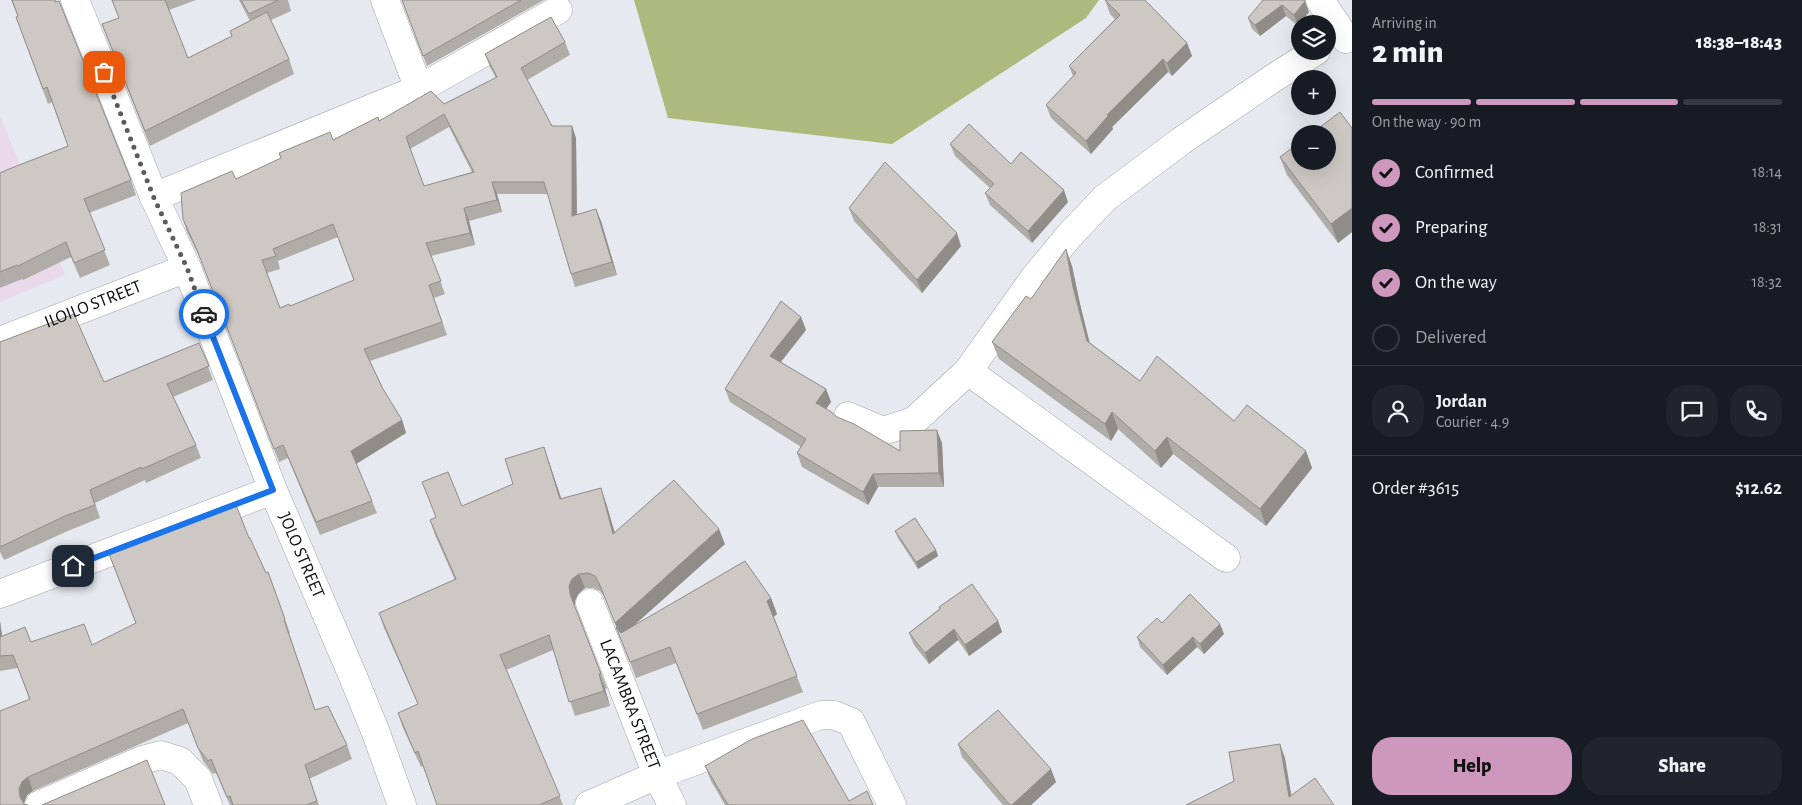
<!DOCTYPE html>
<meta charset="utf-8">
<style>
body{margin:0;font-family:"Alegreya Sans",sans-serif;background:#20242c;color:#f1f3f6;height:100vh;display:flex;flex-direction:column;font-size:19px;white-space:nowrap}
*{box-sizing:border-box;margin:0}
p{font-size:16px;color:#9ea1a6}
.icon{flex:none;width:28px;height:28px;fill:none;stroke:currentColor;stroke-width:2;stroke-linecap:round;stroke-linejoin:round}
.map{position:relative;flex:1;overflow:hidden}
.details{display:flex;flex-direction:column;background:#171b24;width:450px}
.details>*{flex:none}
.controls{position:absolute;left:1291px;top:15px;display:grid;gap:10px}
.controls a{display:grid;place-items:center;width:45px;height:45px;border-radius:50%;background:#171b24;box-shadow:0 5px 20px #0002;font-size:25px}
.pin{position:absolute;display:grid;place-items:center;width:42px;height:42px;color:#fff;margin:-21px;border-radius:10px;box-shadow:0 2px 8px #0006}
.courier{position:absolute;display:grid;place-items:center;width:50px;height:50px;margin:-25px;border:4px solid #1a73e8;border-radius:50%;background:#fff;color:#222;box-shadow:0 1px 6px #0007}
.summary em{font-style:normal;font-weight:800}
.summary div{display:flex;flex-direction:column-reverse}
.summary{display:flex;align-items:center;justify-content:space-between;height:85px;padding:0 20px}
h1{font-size:32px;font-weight:800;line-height:38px}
.bar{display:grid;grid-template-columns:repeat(4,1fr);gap:8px 5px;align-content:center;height:60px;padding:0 20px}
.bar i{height:6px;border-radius:4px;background:#363941}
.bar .current{background:#ce97be}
.bar p{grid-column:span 4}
.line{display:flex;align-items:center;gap:12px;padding:0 20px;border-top:1px solid #363941}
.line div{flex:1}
.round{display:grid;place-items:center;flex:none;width:52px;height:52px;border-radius:20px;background:#20242c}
ol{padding:0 20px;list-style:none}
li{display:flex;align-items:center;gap:15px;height:55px}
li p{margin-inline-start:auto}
li .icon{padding:5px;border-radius:50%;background:#ce97be;color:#111;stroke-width:4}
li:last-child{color:#9ea1a6}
li i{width:28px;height:28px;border:2px solid #363941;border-radius:50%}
.cta{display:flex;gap:10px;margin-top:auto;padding:10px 20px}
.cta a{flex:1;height:58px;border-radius:20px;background:#ce97be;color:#111;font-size:20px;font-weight:800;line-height:58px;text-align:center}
.cta a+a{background:#20242c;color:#f1f3f6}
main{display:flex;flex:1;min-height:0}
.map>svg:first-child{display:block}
.education{fill:#ead9eb}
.forest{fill:#adb97d}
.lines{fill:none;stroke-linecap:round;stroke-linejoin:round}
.street-casing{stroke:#a2a5aa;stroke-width:29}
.street{stroke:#fff;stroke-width:28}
.wall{fill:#b0aca8;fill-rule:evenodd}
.shaded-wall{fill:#908c88}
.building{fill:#cdc8c3;stroke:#908c88;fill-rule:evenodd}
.done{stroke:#5a5b5f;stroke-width:5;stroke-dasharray:0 9}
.route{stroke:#1a73e8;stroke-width:6}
.labels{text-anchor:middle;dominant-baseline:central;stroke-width:4;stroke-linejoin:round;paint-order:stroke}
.street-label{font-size:18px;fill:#0e0f11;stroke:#f4f7fd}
</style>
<main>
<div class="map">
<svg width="1352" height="805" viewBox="0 0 1352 805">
<rect width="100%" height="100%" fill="#e6e9f0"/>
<polygon class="education" points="0,116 65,275 0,302"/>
<polygon class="forest" points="634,0 1099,0 1086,18 892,144 668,118"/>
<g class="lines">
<g class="street-casing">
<g id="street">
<path id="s1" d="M75 0 154 197 187 268 273 490 352 674 376 733 402 805"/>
<polyline points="385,0 419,89"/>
<polyline points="1320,0 1346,39"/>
<polyline points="154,197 419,89 558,10"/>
<path id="s2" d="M0 341 187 268"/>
<polyline points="968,371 1226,558"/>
<polyline points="848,416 883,431 914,421 968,371 1035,277 1069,236 1105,198 1181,141 1272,79 1316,51"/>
<polyline points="0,594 273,490"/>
<path id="s3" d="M590 603 657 775 672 805"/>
<polyline points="39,805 142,760 161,755 180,761 198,779 208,805"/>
<polyline points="589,805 657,775 821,715 834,715 851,722 892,805"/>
</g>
</g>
<use href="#street" class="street"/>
</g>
<g class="wall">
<polygon points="11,0 55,0 131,180 136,195 89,213 110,265 80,278 71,257 23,280 22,279 0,288 0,173 68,146 52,102 48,104 16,17 18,16"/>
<polygon points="112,0 196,0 169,10 188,58 232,37 230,31 250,21 239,0 288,0 291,11 271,20 289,59 294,74 150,146 102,24 119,18"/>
<polygon points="402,0 544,0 427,66"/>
<polygon points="1105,0 1187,43 1192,56 1172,76 1168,72 1112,127 1113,129 1091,154 1051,118 1046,105 1073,76 1069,66 1115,19 1110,14"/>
<polygon points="1263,0 1309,12 1298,26 1286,16 1260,36 1252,29 1248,18"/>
<path d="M565 42 570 55 527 80 552 126H572L576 138 577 214 601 221 617 275 575 287 571 274 548 194H497L502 212 469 221 475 245 431 256 445 294 434 298 447 335 370 361 383 389 402 420 406 433 356 464 377 513 320 535 288 458 279 462 202 262 187 232 183 219 236 179 333 140 379 121 444 104 496 78 490 67 485 54ZM449 127 472 172 424 186 410 149ZM338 237 354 280 290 306 280 308 267 273 280 269 278 261Z"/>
<polygon points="1352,128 1352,232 1338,243 1287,175 1280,157"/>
<polygon points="950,144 1011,164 1068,202 1032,243 990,205 985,193 990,188 955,156"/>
<polygon points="849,208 961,246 922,293 854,221"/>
<polygon points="1072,266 1080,304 1090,343 1140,381 1306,451 1312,468 1266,526 1173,454 1161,468 1118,429 1111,441 999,359 992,342 1031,299"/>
<polygon points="801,317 806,330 781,362 826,389 831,402 826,409 837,417 900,451 942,443 944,487 878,487 868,505 802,467 797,453 801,447 730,402 725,389"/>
<polygon points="0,342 104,382 199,343 213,380 173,397 196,445 201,458 146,483 145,480 95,503 100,518 70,530 4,560 0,552"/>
<polygon points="549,462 561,498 606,503 615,533 725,544 633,626 771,598 777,614 774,617 803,692 703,730 676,663 636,678 605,597 600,591 593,588 585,588 578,594 575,601 575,607 607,688 605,689 610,706 575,716 553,650 506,670 563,805 437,805 423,766 421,767 403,728 398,713 418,704 384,628 379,613 455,580 435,535 430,520 513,484"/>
<polygon points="895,531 936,550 938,556 918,569 898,538"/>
<polygon points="249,538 266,573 268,572 290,633 289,633 315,710 347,745 352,759 309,779 319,805 230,805 216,773 213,774 203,761 188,723 33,791 27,795 24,803 24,804 0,805 29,699 18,668 0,671 0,621 2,636 31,642 92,645 136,624 109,554"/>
<polygon points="939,607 998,621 1002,632 969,656 958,640 929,664 914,645 909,633 939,609"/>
<polygon points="1162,623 1224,634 1204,654 1197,647 1167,675 1140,647 1137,637"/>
<polygon points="958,744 1056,782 1031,805 1003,805 962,757"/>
<polygon points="705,766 849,801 873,805 725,805 711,781"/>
</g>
<g class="shaded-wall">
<polygon points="1305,1 1309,12 1298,26 1294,15"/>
<polygon points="1282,5 1286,16 1260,36 1255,25"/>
<polygon points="1187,43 1192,56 1172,76 1167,63"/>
<polygon points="1163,59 1168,72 1112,127 1113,129 1091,154 1086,141 1107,115"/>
<polygon points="572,126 576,138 577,228 572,216"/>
<polygon points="492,182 497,194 502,212 497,200"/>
<polygon points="1064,190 1068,202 1032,243 1028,231"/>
<polygon points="464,208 469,221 475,245 470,233"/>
<polygon points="1352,208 1352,232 1338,243 1331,224"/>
<polygon points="596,209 601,221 617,275 612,262"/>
<polygon points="957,233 961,246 922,293 917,280"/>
<polygon points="1066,249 1072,266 1080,304 1093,358 1087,341 1073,287"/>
<polygon points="801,317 806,330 775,369 770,356"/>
<polygon points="826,389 831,402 821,416 816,403"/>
<polygon points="1112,412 1118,429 1111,441 1105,424"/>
<polygon points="402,420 406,433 356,464 351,451"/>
<polygon points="937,430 942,443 944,487 939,473"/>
<polygon points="1167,437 1173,454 1161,468 1155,451"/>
<polygon points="544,447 566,513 560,499"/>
<polygon points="1306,451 1312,468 1266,526 1260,509"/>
<polygon points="873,474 878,487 868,505 863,492"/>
<polygon points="601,488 606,503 619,548 613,534"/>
<polygon points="719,529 725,544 621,637 616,627 620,637 615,623"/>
<polygon points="936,550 938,556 918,569 916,562"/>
<polygon points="579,574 585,588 578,594 575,601 575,609 570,594 569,586 572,579"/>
<polygon points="771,598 777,614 773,617 767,601"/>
<polygon points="0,621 4,650 0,639"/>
<polygon points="998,621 1002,632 969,656 965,645"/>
<polygon points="1220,624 1224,634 1204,654 1200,644"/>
<polygon points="954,629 958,640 929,664 925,653"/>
<polygon points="1193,637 1197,647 1167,675 1163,665"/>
<polygon points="599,674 605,689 610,706 604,691"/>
<polygon points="1280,744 1285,758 1293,805 1289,797"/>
<polygon points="1051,769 1056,782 1031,805 1012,805"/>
<polygon points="28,777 33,791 27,795 24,803 20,797 19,789 22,782"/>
</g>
<g class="building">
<polygon points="12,0 55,0 55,2 59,1 131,180 84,199 105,250 74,263 66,242 18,266 17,265 0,272 0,173 9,169 68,146 47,87 43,89 16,17 18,16"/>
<polygon points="112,0 165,0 188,58 232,36 230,31 267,12 289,59 145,131 102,24 119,18"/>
<polygon points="241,0 278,0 249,14"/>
<polygon points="402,0 521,0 423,56"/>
<polygon points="1105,0 1145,0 1187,43 1167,63 1163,59 1107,115 1108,116 1086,141 1046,105 1076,73 1069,66 1120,15"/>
<polygon points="1263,0 1305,0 1305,1 1294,15 1282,5 1255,25 1248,18"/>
<path d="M551 17 565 42 521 68 552 126H572V216L596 209 612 262 571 274 544 182H492L497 200 464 208 470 233 426 243 441 281 429 285 442 322 364 349 383 389 402 420 351 451 372 501 316 522 283 445 274 449 197 250 183 219 181 193 232 171 236 179 281 158 279 153 330 132 333 140 378 117 379 121 431 91 444 104 497 77 485 54ZM444 114 474 172 424 186 406 137ZM333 224 354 280 290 306 289 304 280 308 262 260 276 256 273 249Z"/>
<polygon points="1340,112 1352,128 1352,208 1331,224 1280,157 1300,142 1300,161 1328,161 1328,134 1311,134"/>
<polygon points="969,124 1011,164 1021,152 1064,190 1028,231 985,193 994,184 950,144"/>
<polygon points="885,162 957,233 917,280 849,208"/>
<polygon points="1066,249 1073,287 1087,341 1140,381 1157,356 1234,421 1247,405 1306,451 1260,509 1167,437 1155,451 1112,412 1105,424 992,342 1026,296 1031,299"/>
<polygon points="781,301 801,317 770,356 826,389 816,403 830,411 837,417 854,424 900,451 900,431 937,430 939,473 873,474 863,492 797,453 806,439 725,389"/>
<polygon points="74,314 104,382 199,343 209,366 167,384 196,445 142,469 141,467 90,490 95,505 65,516 0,547 0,342"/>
<polygon points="544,447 560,499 601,488 613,534 674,480 719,529 615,623 599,583 595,576 588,573 579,574 572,579 569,586 570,594 601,674 599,674 604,691 569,702 549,635 500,655 560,796 539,805 437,805 418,751 415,753 398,713 418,704 379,613 456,579 430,520 436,517 422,482 448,472 462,506 513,484 505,459"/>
<polygon points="236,505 249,538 250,538 266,573 268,572 285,619 284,620 315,710 328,706 347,745 305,765 317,801 306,805 233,805 230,796 227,797 211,759 208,761 198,748 183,709 28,777 22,782 19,789 20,797 24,804 28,805 0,805 0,711 30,699 13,655 0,656 0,637 25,627 31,642 84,624 92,645 136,623 109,554"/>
<polygon points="915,518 936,550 916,562 895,531"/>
<polygon points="745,561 771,598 767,601 797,676 697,714 670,647 630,662 616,627 621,633"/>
<polygon points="972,584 998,621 965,645 954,629 925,653 909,633 940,609 939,607"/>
<polygon points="1190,594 1220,624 1200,644 1193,637 1163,665 1137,637 1157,618 1162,623"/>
<polygon points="998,710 1051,769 1012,805 1010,805 958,744"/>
<polygon points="803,720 849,801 867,791 873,805 728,805 705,766 752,739"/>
<polygon points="1280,744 1289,797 1315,778 1334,805 1186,805 1234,781 1229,752"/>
<polygon points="147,760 165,805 42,805"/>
</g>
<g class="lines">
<polyline class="done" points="104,72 154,198 187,268 204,314"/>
<polyline class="route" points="73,566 273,490 204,314"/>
</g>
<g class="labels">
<g class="street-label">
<text stroke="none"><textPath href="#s2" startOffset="100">ILOILO STREET</textPath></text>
<text stroke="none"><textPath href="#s1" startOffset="600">JOLO STREET</textPath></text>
<text stroke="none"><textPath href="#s3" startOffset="109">LACAMBRA STREET</textPath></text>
</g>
</g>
</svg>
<div class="controls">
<a><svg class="icon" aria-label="layers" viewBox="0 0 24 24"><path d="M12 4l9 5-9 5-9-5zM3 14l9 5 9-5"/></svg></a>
<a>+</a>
<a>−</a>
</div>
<div class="pin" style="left:104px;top:72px;background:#ea580c"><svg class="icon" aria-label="bag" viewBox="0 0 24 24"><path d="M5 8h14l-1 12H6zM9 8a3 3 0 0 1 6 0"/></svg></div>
<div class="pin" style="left:73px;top:566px;background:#1f2937"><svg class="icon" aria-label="home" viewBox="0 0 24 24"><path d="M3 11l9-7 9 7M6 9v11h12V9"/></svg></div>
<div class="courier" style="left:204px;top:314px"><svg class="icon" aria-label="car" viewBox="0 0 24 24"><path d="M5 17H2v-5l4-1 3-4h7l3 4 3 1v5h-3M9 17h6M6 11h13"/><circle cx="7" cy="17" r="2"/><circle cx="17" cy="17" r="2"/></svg></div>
</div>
<section class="details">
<div class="summary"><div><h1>2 min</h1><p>Arriving in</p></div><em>18:38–18:43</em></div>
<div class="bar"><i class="current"></i><i class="current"></i><i class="current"></i><i></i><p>On the way · 90 m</p></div>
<ol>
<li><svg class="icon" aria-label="check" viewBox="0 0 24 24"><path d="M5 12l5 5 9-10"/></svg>Confirmed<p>18:14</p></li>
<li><svg class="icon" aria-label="check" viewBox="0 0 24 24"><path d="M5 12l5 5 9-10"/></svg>Preparing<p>18:31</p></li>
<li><svg class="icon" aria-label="check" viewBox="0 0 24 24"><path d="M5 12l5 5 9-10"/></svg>On the way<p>18:32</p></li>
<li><i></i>Delivered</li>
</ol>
<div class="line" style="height:90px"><a class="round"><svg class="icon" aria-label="person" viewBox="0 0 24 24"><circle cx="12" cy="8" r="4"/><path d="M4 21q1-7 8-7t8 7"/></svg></a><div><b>Jordan</b><p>Courier · 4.9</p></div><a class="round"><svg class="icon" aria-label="chat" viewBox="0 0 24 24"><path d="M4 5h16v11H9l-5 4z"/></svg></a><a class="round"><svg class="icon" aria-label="phone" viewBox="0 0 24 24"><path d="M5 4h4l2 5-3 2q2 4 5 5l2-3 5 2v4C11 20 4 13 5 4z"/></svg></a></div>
<div class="line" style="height:65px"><div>Order #3615</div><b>$12.62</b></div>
<div class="cta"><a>Help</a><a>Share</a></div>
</section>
</main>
